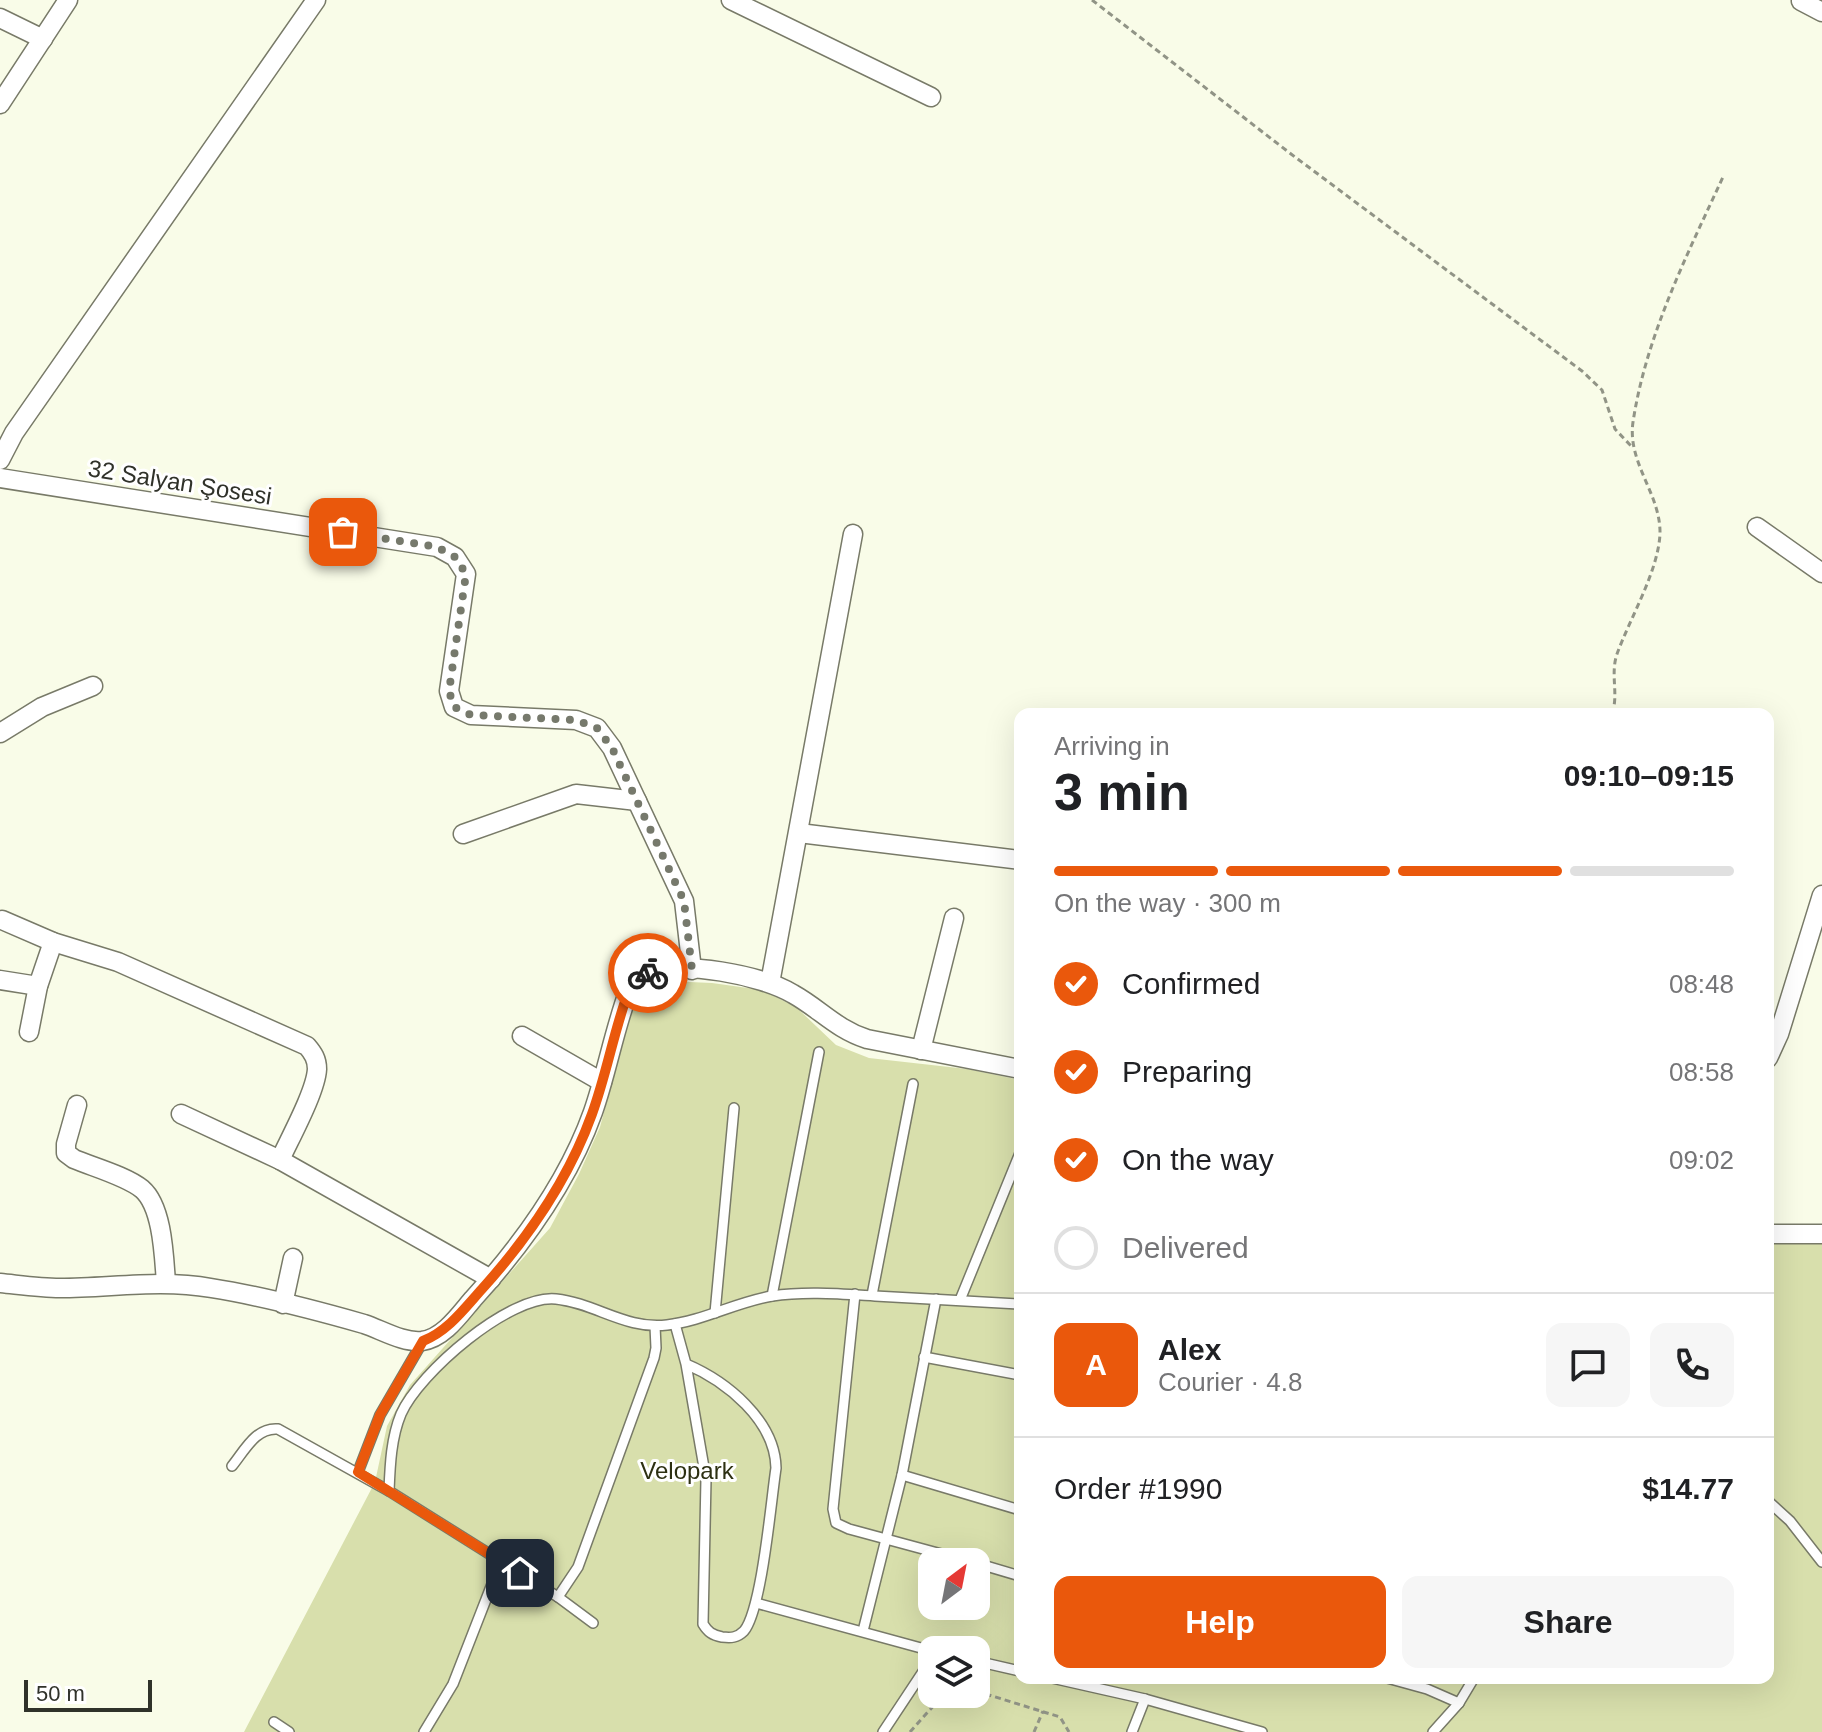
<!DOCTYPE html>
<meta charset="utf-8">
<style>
body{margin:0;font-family:Arial,sans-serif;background:#f6f6f6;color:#202124;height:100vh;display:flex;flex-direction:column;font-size:30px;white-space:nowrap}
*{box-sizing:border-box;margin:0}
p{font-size:26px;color:#757577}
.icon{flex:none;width:44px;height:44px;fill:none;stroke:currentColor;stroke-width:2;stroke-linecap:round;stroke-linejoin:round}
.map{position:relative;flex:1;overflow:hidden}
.panel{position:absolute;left:1014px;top:708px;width:760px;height:976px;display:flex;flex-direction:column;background:#fff;border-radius:16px;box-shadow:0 8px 32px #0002}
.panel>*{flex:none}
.needle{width:52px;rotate:32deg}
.buttons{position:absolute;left:918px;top:1548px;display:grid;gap:16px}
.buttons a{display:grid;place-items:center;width:72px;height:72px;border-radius:16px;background:#fff;box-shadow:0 8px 32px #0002;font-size:40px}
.scale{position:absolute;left:24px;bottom:20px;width:128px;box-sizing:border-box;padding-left:8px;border:4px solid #30322a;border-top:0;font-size:22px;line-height:28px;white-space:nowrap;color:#30322a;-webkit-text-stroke:6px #fff;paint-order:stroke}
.pin{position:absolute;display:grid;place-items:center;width:68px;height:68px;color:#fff;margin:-34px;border-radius:16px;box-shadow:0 4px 12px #0006}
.courier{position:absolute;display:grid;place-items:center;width:80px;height:80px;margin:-40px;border:6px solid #ea580c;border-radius:50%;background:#fff;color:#222;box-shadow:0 2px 10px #0007}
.summary em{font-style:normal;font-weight:700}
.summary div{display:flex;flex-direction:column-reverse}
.summary{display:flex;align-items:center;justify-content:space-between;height:136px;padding:0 40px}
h1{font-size:52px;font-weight:700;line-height:60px}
.bar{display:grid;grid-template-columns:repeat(4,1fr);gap:12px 8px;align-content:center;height:96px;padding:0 40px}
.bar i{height:10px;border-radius:6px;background:#e0e0e0}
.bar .current{background:#ea580c}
.bar p{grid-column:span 4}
.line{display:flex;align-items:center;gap:20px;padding:0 40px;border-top:2px solid #e0e0e0}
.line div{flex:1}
.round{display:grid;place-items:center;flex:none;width:84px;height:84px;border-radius:16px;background:#f6f6f6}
ol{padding:0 40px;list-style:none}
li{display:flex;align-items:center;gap:24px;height:88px}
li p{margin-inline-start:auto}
li .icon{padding:8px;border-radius:50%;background:#ea580c;color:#fff;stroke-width:4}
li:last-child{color:#757577}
li i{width:44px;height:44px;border:4px solid #e0e0e0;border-radius:50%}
.primary-button{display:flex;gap:16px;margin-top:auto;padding:16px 40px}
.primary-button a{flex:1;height:92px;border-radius:16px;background:#ea580c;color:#fff;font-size:32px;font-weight:700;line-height:92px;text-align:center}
.primary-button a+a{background:#f6f6f6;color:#202124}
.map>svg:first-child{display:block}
.park{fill:#d8dfac;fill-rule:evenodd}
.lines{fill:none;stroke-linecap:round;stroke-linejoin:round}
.lane-casing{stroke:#787a68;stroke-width:12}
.street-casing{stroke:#787a68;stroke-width:21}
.path{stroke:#919486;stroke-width:3;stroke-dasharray:6 4;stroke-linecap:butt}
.lane{stroke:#fff;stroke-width:9}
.street{stroke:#fff;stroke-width:18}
.done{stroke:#76796c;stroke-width:8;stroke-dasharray:0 14.4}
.route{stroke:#ea580c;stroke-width:10}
.labels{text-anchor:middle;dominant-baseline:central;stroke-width:6;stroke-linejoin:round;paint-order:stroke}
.street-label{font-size:24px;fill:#30322a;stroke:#fff}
.park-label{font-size:24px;fill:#2d3012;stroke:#fff}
</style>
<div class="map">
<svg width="1822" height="1732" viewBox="0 0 1822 1732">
<rect width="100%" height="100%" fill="#f9fce8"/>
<path class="park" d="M667 981 712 983 762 990 796 1007 836 1045 869 1058 967 1069 1020 1080V1678H1768V1243H1822V1732H244L375 1482 387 1426 410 1385 550 1228 579 1174 600 1127 632 1009 647 991ZM932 1562H976V1606H932ZM932 1650H976V1694H932Z"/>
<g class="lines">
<g class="lane-casing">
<g id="lane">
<polyline points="855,1294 833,1509 836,1523 849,1529 971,1562"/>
<polyline points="872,1295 913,1084"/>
<polyline points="772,1296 819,1052"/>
<polyline points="960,1300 1020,1153"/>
<polyline points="715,1313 734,1108"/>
<path d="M675 1324 686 1364 706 1479 703 1624C708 1632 712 1635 722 1637 731 1638 737 1638 744 1631 762 1609 771 1501 776 1468 775 1420 726 1381 686 1364"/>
<polyline points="924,1357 1020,1375"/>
<path d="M232 1466C245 1450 256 1427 278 1429L389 1491"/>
<polyline points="358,1472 380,1415 423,1341"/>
<polyline points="902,1475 1020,1510"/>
<polyline points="1768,1501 1790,1521 1822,1562"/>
<polyline points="976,1563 1020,1576"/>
<polyline points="558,1597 578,1567 654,1358 656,1348 655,1326"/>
<polyline points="756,1603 932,1651"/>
<path d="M593 1623 558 1597 389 1491C390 1466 391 1438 401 1414 419 1373 510 1294 556 1299 595 1303 626 1330 667 1325 703 1321 736 1302 772 1296 805 1291 841 1294 875 1296 923 1299 972 1301 1020 1304"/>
<polyline points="863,1631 902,1475 936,1299"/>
<polyline points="976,1661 1020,1671"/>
<polyline points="1052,1678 1145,1699 1262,1732"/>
<polyline points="1387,1678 1427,1689 1459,1703"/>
<polyline points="274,1722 289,1732"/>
<polyline points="424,1732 453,1684 501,1561"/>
<polyline points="883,1732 932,1658"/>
<polyline points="1132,1732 1145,1699"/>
<polyline points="1433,1732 1459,1703 1474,1678"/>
</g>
</g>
<g class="street-casing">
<g id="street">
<polyline points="731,0 931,97"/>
<polyline points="1801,1 1822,12"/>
<polyline points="0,18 43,39"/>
<polyline points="0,104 68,0"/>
<polyline points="0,460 14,433 316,0"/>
<polyline points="0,478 437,547 455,557 466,574 449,691 454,707 471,715 576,720 597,728 612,748 684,901 692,970"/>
<polyline points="1757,527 1822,573"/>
<polyline points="0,733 42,707 93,686"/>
<polyline points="799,833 1020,860"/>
<polyline points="463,834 576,794 637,801"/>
<path d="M2 920 53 942 118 962 307 1046C313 1053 317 1059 317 1069 316 1091 290 1138 280 1160"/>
<polyline points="0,980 38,986"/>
<polyline points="770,983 853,534"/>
<polyline points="29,1032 38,986 53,942"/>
<polyline points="522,1036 602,1082"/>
<polyline points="921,1050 954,918"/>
<polyline points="1768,1058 1779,1034 1822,895"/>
<path d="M77 1105 66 1144V1153L74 1159C93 1167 126 1176 142 1189 163 1207 164 1258 166 1283"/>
<polyline points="181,1114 280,1160 491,1279"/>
<polyline points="1768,1234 1822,1234"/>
<path d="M0 1283C20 1285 40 1288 60 1288 111 1288 160 1279 211 1288 262 1296 315 1310 364 1324 382 1330 403 1343 422 1341 444 1338 460 1314 473 1299 522 1245 568 1182 593 1112 607 1072 614 1030 629 990 634 983 639 977 647 973 682 960 761 975 793 994 820 1009 836 1029 867 1039L1020 1069"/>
<polyline points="283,1304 293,1258"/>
</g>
</g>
<g class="path">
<polyline points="1092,0 1291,154 1582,371 1602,390 1615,429 1633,448"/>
<path d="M1612 714C1619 694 1610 675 1617 654 1630 618 1658 572 1660 534 1661 494 1627 463 1633 422 1646 336 1687 255 1723 177"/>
<polyline points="976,1691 1060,1717 1069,1732"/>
<polyline points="910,1732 944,1694"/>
<polyline points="1034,1732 1043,1711"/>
</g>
<use href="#lane" class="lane"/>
<use href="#street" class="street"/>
</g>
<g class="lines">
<polyline class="done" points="343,532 437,547 455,557 466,574 449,691 454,707 471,715 576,720 597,728 612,748 684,901 692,970 648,973"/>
<path class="route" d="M520 1573 358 1472 380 1415 423 1341C448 1331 464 1309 482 1289 528 1238 569 1178 592 1114 607 1073 614 1030 629 990L637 979 648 973"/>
</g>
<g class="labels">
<g class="street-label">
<text transform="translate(180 482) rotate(9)">32 Salyan Şosesi</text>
</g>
<g class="park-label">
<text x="687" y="1470">Velopark</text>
</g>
</g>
</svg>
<div class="buttons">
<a><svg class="needle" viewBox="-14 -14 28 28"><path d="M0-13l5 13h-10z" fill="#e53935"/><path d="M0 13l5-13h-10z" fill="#757577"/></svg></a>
<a><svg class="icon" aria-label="layers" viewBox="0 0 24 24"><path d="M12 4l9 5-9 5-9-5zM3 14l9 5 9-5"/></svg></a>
</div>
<div class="scale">50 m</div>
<div class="pin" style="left:343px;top:532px;background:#ea580c"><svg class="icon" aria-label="bag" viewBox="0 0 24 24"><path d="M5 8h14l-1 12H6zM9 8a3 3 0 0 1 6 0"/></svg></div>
<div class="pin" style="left:520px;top:1573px;background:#1f2937"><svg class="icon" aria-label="home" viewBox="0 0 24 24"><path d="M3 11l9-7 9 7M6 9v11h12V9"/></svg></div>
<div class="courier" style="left:648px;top:973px"><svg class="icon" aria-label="bike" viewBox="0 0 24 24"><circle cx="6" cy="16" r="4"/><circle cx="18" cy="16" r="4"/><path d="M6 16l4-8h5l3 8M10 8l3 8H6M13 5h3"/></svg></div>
<section class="panel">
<div class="summary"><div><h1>3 min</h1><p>Arriving in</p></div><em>09:10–09:15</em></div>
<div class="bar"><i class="current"></i><i class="current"></i><i class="current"></i><i></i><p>On the way · 300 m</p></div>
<ol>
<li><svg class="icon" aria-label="check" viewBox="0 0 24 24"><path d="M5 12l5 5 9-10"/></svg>Confirmed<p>08:48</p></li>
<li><svg class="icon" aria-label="check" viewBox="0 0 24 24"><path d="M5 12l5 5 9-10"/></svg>Preparing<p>08:58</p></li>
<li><svg class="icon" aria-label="check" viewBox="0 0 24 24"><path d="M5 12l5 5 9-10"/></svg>On the way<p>09:02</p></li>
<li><i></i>Delivered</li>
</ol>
<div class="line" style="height:144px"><b class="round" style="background:#ea580c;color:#fff">A</b><div><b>Alex</b><p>Courier · 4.8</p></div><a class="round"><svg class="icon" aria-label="chat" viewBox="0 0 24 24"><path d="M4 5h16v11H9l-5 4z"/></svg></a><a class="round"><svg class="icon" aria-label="phone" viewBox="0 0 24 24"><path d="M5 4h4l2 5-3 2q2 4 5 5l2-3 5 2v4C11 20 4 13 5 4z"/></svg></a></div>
<div class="line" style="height:104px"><div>Order #1990</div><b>$14.77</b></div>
<div class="primary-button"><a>Help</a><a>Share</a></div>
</section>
</div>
